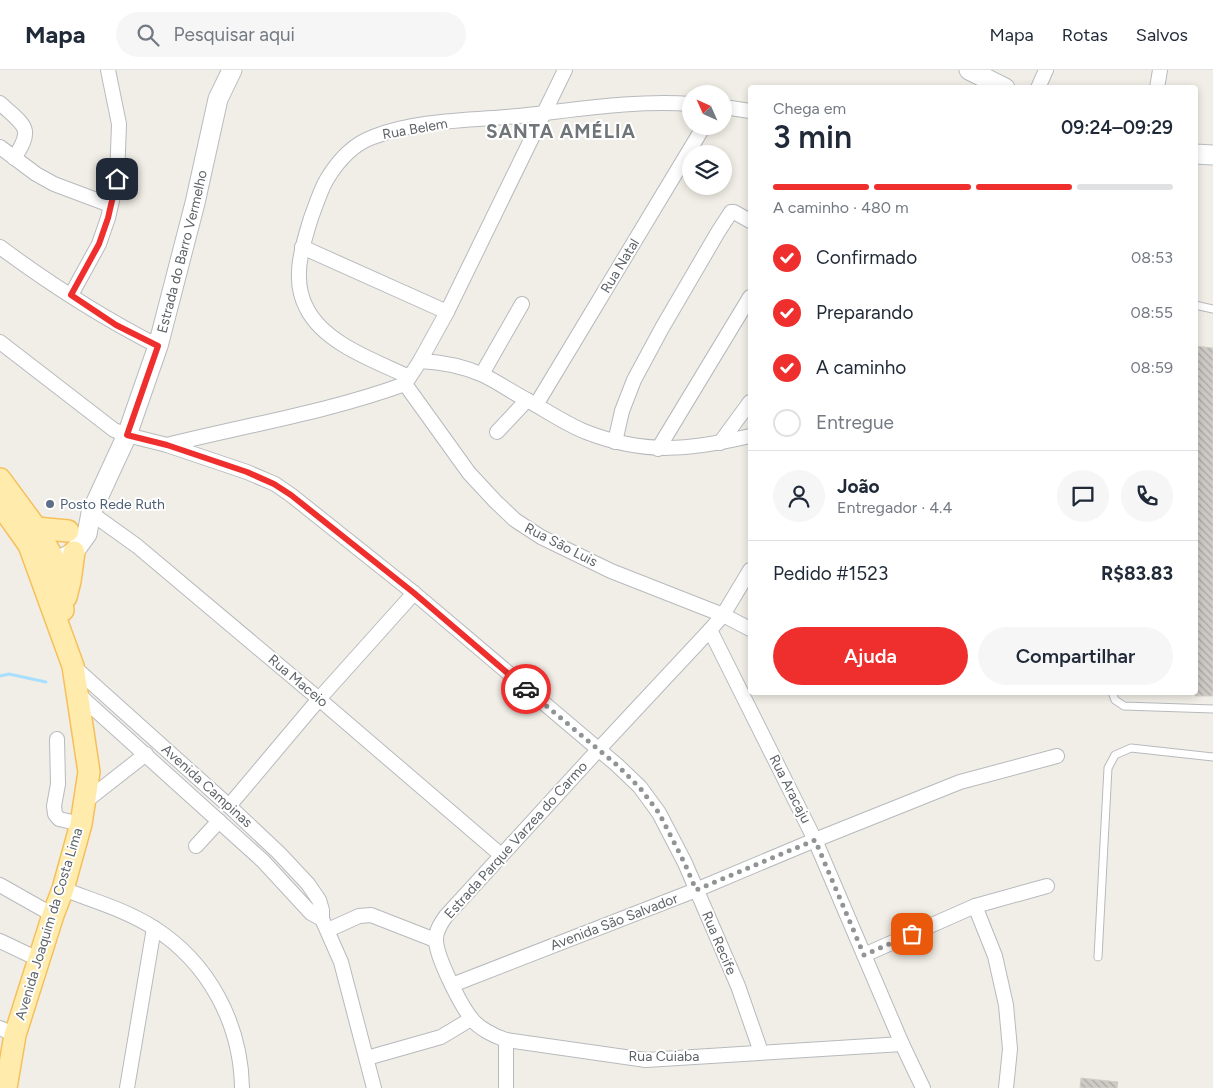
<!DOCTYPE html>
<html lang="pt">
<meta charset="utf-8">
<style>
body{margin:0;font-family:Figtree,sans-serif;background:#f6f6f7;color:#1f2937;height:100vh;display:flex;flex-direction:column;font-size:19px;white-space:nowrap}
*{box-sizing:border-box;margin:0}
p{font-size:16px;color:#747a83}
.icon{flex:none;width:28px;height:28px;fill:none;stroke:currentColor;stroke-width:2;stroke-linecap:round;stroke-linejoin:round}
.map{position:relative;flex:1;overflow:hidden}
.panel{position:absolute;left:748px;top:15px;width:450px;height:610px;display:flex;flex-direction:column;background:#fff;border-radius:5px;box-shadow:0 2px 8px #0003}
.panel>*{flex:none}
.needle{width:32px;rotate:315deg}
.tools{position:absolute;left:682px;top:15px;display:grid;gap:10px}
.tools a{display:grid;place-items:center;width:50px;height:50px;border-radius:50%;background:#fff;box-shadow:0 2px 8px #0003;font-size:25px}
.pin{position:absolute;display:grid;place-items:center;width:42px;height:42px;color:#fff;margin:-21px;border-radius:10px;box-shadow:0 2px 8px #0006}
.courier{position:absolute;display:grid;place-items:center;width:50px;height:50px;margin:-25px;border:4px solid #ef2f2e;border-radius:50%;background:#fff;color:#222;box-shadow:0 1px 6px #0007}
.overview em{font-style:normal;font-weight:600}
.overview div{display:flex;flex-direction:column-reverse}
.overview{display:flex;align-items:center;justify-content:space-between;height:85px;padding:0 25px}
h1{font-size:32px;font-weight:600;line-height:38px}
.bar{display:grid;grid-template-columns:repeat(4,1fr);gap:8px 5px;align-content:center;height:60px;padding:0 25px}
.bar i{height:6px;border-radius:4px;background:#e0e1e3}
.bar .active{background:#ef2f2e}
.bar p{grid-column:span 4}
.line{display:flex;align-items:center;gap:12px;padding:0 25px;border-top:1px solid #e0e1e3}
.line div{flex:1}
.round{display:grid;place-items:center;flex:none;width:52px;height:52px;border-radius:26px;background:#f6f6f7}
ol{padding:0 25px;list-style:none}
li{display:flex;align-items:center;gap:15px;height:55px}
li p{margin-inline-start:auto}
li .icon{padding:5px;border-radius:50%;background:#ef2f2e;color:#fff;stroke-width:4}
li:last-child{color:#747a83}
li i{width:28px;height:28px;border:2px solid #e0e1e3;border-radius:50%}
.action{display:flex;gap:10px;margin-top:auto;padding:10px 25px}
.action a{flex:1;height:58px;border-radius:30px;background:#ef2f2e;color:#fff;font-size:20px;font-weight:600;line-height:58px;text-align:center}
.action a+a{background:#f6f6f7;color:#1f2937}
header{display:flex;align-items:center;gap:30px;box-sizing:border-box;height:70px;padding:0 25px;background:#fff;border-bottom:1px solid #e0e1e3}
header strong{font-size:24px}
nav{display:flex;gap:28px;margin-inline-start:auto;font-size:18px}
.search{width:350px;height:45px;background:#f6f6f7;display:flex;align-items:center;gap:12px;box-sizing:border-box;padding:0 18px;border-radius:28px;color:#747a83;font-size:19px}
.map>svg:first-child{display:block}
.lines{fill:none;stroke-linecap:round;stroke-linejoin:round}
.stream{stroke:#a8dfff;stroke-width:3}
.building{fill:url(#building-back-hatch);stroke:#d6cfc5}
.lane-casing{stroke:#b7babd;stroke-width:9}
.street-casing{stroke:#b7babd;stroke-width:16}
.secondary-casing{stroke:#b8bcc0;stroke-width:21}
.primary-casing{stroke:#f6bf5a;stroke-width:24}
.lane{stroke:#fff;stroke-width:7}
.street{stroke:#fff;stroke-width:14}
.secondary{stroke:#fff;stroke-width:19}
.primary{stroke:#ffecad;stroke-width:21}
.done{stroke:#919494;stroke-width:5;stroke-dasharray:0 9}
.route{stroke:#ef2f2e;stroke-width:6}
.service-dot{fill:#5c6f8a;stroke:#fff;stroke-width:2}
.labels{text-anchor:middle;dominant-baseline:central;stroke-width:4;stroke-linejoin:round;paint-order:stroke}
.street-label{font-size:14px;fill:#5e6367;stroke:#fff}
.service-label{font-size:14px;fill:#4e5e75;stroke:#fff;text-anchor:start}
.district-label{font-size:19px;font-weight:bold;letter-spacing:1px;fill:#6f7579;stroke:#fff}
</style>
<header>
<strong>Mapa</strong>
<div class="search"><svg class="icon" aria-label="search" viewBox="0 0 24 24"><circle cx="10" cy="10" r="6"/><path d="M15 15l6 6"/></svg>Pesquisar aqui</div>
<nav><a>Mapa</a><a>Rotas</a><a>Salvos</a></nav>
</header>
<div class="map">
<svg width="1213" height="1018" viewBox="0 0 1213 1018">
<defs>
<pattern id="building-back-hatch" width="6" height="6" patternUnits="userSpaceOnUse" patternTransform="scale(1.25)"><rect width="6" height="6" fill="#cecbc6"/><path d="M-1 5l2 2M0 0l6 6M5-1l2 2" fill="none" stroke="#aaa8a5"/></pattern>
</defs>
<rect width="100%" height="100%" fill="#f1eee7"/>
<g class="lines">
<polyline class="stream" points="0,606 9,604 46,612"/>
</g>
<g class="building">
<polygon points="1195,276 1213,278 1213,626 1195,626"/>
<polygon points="1081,1008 1118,1012 1117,1018 1080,1018"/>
</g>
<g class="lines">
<g class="lane-casing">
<g id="lane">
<polyline points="1195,235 1213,239"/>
<polyline points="1112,622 1115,630 1124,636 1213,639"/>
<polyline points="1098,887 1108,698 1115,685 1131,678 1213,687"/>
</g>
</g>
<g class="street-casing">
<g id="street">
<polyline points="1038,18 1046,0"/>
<polyline points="1157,18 1160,0"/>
<path d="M0 33C24 56 35 57 14 88"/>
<polyline points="724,37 750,41"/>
<polyline points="0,77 36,104 54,114 110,135"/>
<path d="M0 177C50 214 103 248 158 276"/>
<polyline points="302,177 447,242"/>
<polyline points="71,225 99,174 108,148 117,109 119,54 108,0"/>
<polyline points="0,272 114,360 127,365 167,375 247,402 275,414 291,425 414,523 617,695 640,717 659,743 685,793 738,916 761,982"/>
<polyline points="420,291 447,242 565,0"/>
<polyline points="482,304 522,234"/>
<path d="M409 307C376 291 325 274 307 239 291 210 302 177 311 148 316 135 320 121 327 109 338 91 353 74 373 67 415 50 473 50 518 46 576 40 633 30 691 34"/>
<polyline points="536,335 704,56"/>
<polyline points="497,362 527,330"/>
<path d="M750 366C690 380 645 385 586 362 566 354 547 341 529 331 513 323 498 312 483 305 463 296 441 292 420 291L405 314 469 403 495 431 515 450 541 467 611 501 723 545 750 559"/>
<polyline points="615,372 622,341 634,310 662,258 718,162 731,142 734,142 750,151"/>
<polyline points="720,373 750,332"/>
<path d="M167 375C247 355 328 342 405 314"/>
<polyline points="658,379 750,227"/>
<polyline points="91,443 137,476 319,629 501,785"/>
<path d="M750 500 723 545 710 560 598 680 446 846C441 853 435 862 436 871 437 888 460 934 471 948 478 958 494 966 506 970L646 990 902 974"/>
<polyline points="710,560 815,770 902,974 923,1018"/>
<polyline points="73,596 229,736 279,783 308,814 319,830 322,840 322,849 341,892 374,1018"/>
<polyline points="78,624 263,791 311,843 322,849"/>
<polyline points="57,669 58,714 54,736 55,744 59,749 81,754"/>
<polyline points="86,731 146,684"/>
<polyline points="229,736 319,629 414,523"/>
<polyline points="196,776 219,751"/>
<polyline points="0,815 53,845"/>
<path d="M63 819C94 831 126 840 154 858 209 893 241 954 242 1018"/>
<polyline points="975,836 995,886 1006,935 1010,979 1006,1018"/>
<polyline points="328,860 359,846 371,845 435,870"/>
<polyline points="0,871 40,890"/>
<polyline points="864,885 975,836 1047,816"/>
<polyline points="452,915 696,820 815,770 960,712 1057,686"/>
<polyline points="0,958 15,965"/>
<polyline points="367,988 441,967 471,949"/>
<polyline points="127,1018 154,858"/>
<polyline points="506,1018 506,970"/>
</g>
</g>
<g class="secondary-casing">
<g id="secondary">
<polyline points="969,0 1005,18"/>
<polyline points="1195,84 1213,85"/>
<path id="s1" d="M61 489 74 482 87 464 91 443 127 365 158 276 195 133 218 29 232 0"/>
</g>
</g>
<g class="primary-casing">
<g id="primary">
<polyline points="0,409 36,458 56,493 63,540"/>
<polyline points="0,434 29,475 73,596 89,702 81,754 63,819 53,845 15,965 6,1018"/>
<polyline points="36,458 68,461"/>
<polyline points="66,527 70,511 74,482"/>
</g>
</g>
<use href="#lane" class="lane"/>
<use href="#street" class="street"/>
<use href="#secondary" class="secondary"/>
<use href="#primary" class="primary"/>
</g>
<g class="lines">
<polyline class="done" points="526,619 617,695 640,718 659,743 685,794 696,820 815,770 864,885 912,864"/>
<polyline class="route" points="117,109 108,148 99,174 71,225 116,255 158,276 127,365 167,375 247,402 274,414 291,425 414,523 526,619"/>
</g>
<circle class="service-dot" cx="50" cy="434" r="5"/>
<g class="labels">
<g class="street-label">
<text transform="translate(415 59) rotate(-10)">Rua Belem</text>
<text stroke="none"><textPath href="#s1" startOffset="336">Estrada do Barro Vermelho</textPath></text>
<text transform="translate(620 196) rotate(-59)">Rua Natal</text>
<text transform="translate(561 475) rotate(27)">Rua São Luis</text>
<text transform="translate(298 611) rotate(40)">Rua Maceio</text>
<text transform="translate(207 716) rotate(42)">Avenida Campinas</text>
<text transform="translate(790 719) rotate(63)">Rua Aracaju</text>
<text transform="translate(516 770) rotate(-48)">Estrada Parque Varzea do Carmo</text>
<text transform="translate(614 852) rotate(-21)">Avenida São Salvador</text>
<text transform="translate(49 854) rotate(-73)">Avenida Joaquim da Costa Lima</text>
<text transform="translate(719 873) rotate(67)">Rua Recife</text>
<text x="664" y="986">Rua Cuiaba</text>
</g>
<g class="service-label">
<text x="60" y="434">Posto Rede Ruth</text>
</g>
<g class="district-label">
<text x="561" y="61">SANTA AMÉLIA</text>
</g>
</g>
</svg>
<div class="tools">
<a><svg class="needle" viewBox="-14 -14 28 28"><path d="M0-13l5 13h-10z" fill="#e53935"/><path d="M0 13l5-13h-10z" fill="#747a83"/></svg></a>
<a><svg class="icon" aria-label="layers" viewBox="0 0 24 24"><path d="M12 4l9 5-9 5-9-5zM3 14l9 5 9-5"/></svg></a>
</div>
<div class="pin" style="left:912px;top:864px;background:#ea580c"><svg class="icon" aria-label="bag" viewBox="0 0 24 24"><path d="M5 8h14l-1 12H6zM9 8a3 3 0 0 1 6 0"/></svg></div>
<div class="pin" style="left:117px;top:109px;background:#1f2937"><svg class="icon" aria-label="home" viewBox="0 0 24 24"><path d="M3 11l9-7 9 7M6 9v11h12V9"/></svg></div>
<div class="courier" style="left:526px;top:619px"><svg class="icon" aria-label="car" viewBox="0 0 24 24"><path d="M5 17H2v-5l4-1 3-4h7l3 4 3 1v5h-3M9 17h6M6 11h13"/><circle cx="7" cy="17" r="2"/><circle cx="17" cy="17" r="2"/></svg></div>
<section class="panel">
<div class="overview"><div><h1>3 min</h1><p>Chega em</p></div><em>09:24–09:29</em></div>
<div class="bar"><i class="active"></i><i class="active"></i><i class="active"></i><i></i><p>A caminho · 480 m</p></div>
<ol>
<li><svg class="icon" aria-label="check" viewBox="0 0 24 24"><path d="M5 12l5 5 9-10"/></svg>Confirmado<p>08:53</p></li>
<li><svg class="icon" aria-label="check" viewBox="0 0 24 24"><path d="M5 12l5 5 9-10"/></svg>Preparando<p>08:55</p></li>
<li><svg class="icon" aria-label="check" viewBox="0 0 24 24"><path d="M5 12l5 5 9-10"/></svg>A caminho<p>08:59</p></li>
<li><i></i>Entregue</li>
</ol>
<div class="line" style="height:90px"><a class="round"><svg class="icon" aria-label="person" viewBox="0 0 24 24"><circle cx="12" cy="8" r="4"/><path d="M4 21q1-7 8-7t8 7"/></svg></a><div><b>João</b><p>Entregador · 4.4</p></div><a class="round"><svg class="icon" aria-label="chat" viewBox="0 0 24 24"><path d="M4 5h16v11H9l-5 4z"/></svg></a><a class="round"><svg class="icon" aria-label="phone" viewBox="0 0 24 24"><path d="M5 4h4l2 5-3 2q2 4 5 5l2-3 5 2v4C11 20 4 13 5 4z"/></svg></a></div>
<div class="line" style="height:65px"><div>Pedido #1523</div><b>R$83.83</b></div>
<div class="action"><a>Ajuda</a><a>Compartilhar</a></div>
</section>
</div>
